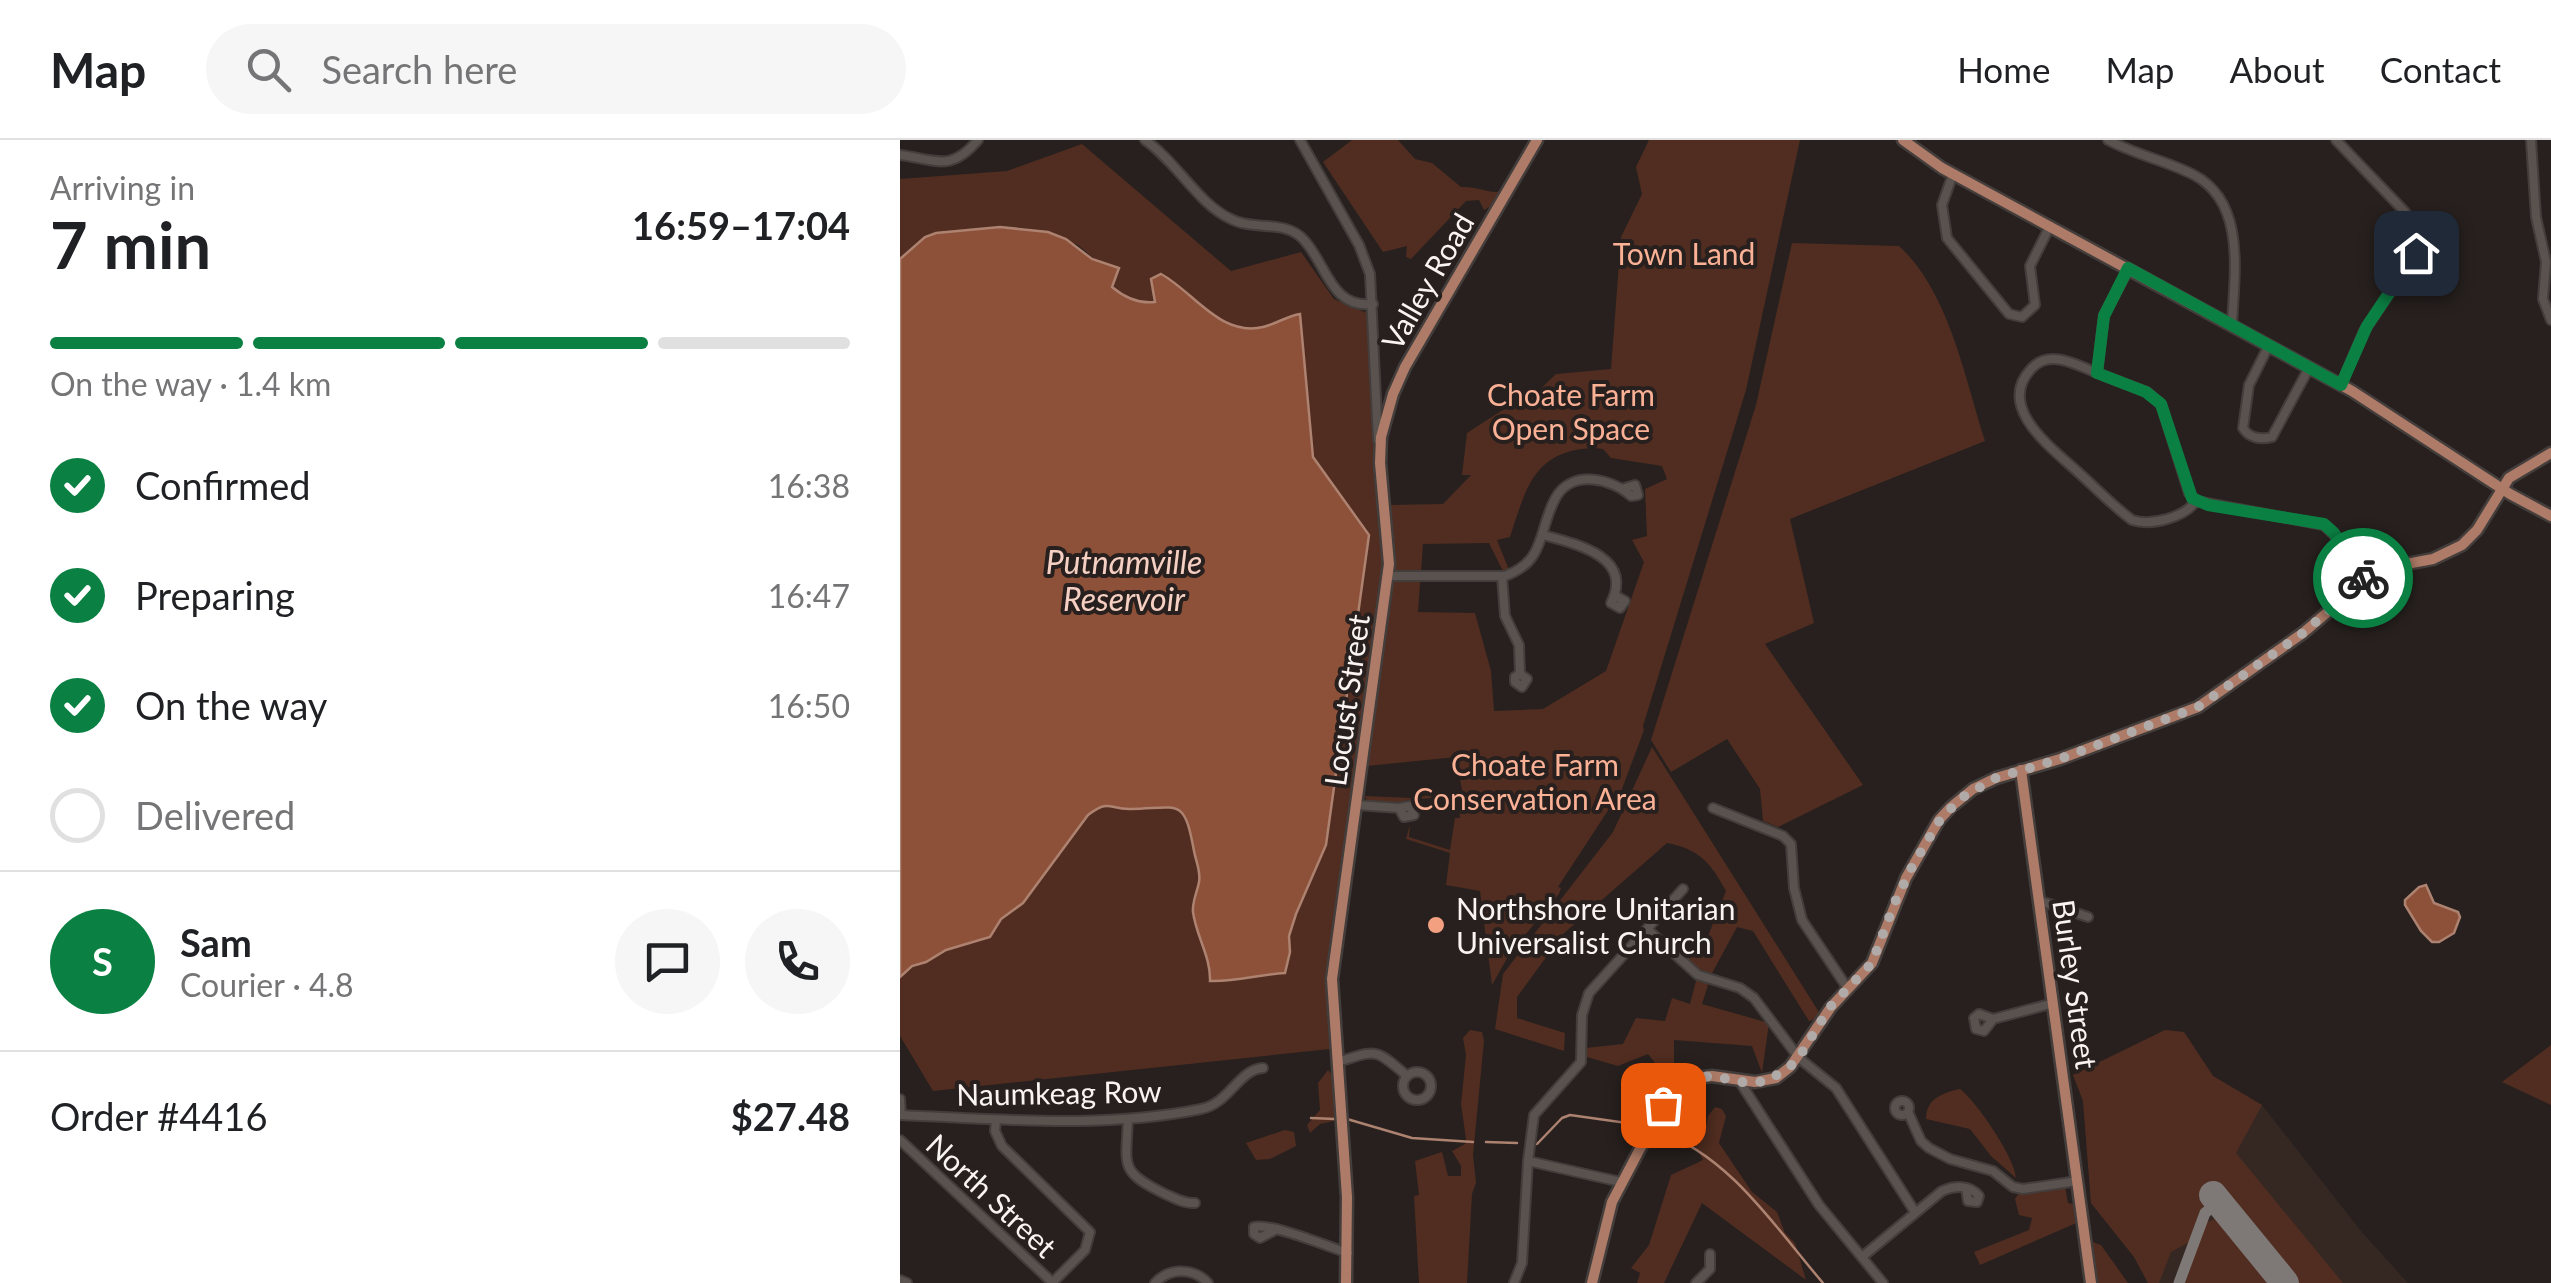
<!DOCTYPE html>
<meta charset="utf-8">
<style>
body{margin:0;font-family:Lato,sans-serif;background:#f6f6f6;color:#202124;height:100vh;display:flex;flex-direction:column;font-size:38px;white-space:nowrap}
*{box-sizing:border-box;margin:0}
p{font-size:32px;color:#757577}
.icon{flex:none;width:55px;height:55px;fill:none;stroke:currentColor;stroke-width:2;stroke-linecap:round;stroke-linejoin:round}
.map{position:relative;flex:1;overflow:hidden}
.side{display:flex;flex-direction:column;background:#fff;width:900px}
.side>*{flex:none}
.pin{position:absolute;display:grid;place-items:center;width:85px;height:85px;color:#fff;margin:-42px;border-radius:20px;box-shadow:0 5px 15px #0006}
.courier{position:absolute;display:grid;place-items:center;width:100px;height:100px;margin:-50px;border:8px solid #0b8043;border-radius:50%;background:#fff;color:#222;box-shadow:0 2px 12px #0007}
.summary em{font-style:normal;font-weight:700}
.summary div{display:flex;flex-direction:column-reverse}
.summary{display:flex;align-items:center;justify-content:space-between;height:170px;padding:0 50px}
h1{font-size:65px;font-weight:700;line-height:75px}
.bar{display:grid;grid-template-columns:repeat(4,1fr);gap:15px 10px;align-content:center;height:120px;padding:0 50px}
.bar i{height:12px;border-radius:8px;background:#e0e0e0}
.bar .selected{background:#0b8043}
.bar p{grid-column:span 4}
.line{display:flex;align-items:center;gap:25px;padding:0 50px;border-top:2px solid #e0e0e0}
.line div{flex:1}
.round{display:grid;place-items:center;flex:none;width:105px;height:105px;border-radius:52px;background:#f6f6f6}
ol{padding:0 50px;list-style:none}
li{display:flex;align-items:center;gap:30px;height:110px}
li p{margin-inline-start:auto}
li .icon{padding:10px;border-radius:50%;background:#0b8043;color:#fff;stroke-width:4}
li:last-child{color:#757577}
li i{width:55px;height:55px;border:5px solid #e0e0e0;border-radius:50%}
header{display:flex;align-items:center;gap:60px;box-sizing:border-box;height:140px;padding:0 50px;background:#fff;border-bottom:2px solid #e0e0e0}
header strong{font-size:48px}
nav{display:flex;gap:55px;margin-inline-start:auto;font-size:35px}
.search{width:700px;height:90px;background:#f6f6f6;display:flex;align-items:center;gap:25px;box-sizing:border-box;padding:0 35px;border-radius:55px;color:#757577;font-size:38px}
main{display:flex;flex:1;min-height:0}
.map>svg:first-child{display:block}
.built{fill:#352823}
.green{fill:#502d20;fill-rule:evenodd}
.water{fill:#8d5139;stroke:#ad8270;stroke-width:2.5}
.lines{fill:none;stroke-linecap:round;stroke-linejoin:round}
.stream{stroke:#ad8270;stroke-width:2.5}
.taxiway{stroke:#7e7876;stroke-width:11}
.runway{stroke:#7e7876;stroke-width:28}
.minor-casing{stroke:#433d3b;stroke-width:12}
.major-casing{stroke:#433d3b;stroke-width:15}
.minor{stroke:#5a524f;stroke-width:8}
.major{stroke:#ad7b67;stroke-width:10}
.done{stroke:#b0aaa8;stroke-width:10;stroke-dasharray:0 18}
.route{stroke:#0b8043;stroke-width:12}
.poi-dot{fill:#f2a080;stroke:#27201e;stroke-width:4}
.labels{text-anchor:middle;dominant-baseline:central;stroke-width:8;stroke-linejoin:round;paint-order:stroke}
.park-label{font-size:30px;fill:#fbb195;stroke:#27201e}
.street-label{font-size:30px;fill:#f9f4f2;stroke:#27201e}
.poi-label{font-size:30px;fill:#f9f4f2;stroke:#27201e;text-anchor:start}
.water-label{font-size:32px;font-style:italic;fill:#f6d0c2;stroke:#27201e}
</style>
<header>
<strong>Map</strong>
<div class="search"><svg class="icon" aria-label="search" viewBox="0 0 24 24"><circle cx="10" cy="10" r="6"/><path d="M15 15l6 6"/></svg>Search here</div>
<nav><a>Home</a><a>Map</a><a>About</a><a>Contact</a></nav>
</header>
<main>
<section class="side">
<div class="summary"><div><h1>7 min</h1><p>Arriving in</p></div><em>16:59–17:04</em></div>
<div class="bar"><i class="selected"></i><i class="selected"></i><i class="selected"></i><i></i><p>On the way · 1.4 km</p></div>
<ol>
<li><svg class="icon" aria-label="check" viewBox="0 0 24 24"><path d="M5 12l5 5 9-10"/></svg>Confirmed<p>16:38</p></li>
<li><svg class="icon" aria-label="check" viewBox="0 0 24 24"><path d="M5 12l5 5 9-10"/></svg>Preparing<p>16:47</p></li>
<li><svg class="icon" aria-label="check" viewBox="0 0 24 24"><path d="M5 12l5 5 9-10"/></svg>On the way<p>16:50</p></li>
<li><i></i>Delivered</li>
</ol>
<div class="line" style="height:180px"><b class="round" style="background:#0b8043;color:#fff">S</b><div><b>Sam</b><p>Courier · 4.8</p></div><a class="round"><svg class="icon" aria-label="chat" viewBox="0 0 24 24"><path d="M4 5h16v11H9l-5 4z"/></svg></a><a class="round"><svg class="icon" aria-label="phone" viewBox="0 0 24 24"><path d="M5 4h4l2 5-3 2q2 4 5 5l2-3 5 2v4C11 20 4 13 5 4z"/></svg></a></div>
<div class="line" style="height:130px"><div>Order #4416</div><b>$27.48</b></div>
</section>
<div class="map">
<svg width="1651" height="1143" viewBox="0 0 1651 1143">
<rect width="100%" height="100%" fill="#27201e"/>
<polygon class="built" points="1265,890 1284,892 1313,936 1362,965 1461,1091 1508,1143 1248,1143 1234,1117 1191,1063 1183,961 1173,935"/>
<g class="green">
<path d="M452 0H498L515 19 532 23 561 47C576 46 587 53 602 52L596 63 584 70 579 60 566 61 511 119 506 117 507 106 483 112 423 22Z"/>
<path d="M749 0H900L846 250 743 586 744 590 722 649 658 747 661 748 659 754 610 813 592 845 580 751 546 745 550 713 506 699 510 684 509 697 550 710 555 678H560L558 656 507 660 500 664 468 661 464 656 511 658 562 650 556 617 467 626 495 419 490 365 543 364 571 335H562L567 293 601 271 631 258 656 234 711 229 721 97 742 54 736 27ZM694 308 703 309 711 318 762 326 767 339 745 349 747 396 732 400 744 422 706 531 643 569 594 571 591 531 575 473 518 472 523 404 589 403 603 431 609 430 597 400 610 397C626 348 634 310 694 308Z"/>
<path d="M182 4 331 131 401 112 434 159 469 174V233L487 404 460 620 426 838 430 909 33 951 0 896V837L12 826 26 822 46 810 90 797 101 779 123 763 188 675C210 658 209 670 231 669 244 669 257 664 270 666 292 670 302 723 299 741 297 749 293 757 292 764 291 791 310 814 310 840L329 841 385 832 390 812 389 796 396 774 426 705 469 395 413 318 400 174C387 176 376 184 363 187 320 197 294 152 261 134L251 147 256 158 254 162C238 163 224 157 212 147L215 126 199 123 178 105 148 92 117 88 25 97 0 119V39L107 31Z"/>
<path d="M892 103 999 106C1049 151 1065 239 1085 301L890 379 914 483 865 504 963 645 878 687 863 681 860 649 827 599 771 632 751 600 856 265Z"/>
<path d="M752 607 922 877 909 881 853 791 837 787 810 837 784 818 806 801 826 751C811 723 799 709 767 703L663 794 617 857V878L665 893 664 911 595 889 603 834 713 692Z"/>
<polygon points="797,837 809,842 802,864 869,883 862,933 852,906 774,900 774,932 783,941 775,948 748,914 718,926 687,917 686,908 723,904 736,878 765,881 772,858 790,864"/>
<polygon points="570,890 582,892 584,901 573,1015 576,1043 572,1054 567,1143 519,1143 514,1056 519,1055 515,1021 542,1012 548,1036 561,1036 561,1026 552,1011 565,1004 566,999 561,964 566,915 563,898"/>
<polygon points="1265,890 1284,892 1313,936 1362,965 1336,1013 1443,1143 1397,1143 1319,1049 1305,1062 1291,1101 1271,1112 1259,1143 1248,1143 1234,1117 1191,1063 1183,961 1173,935"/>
<polygon points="1651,905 1651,965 1602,942"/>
<polygon points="428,930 434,937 434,981 420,984 410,993 407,985 420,970 418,943"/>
<path d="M1060 949C1077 962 1115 1018 1116 1038L1091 1016 1070 989 1026 979C1026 959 1042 953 1060 949Z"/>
<polygon points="815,967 822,969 826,976 819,1003 852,1052 877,1072 885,1093 895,1103 906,1140 802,1063 764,1143 737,1143 740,1133 731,1128 749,1105 771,1035 803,1020 796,1007 777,993 787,986 805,992 808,976"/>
<polygon points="385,990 394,992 396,1006 370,1019 356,1020 346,1003"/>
<polygon points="1165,1046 1168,1063 1179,1065 1181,1081 1080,1125 1074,1112 1129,1090 1132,1078 1119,1075 1115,1059 1119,1053"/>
<polygon points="1315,1079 1321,1081 1372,1143 1283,1143 1305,1083"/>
<polygon points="1190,1101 1201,1105 1228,1143 1196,1143 1192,1131"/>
</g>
<g class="water">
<path d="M100 87 148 92 166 99 192 119 219 128 212 147C224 157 239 164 255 162L251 139 261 134C294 152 320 197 363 187 376 184 387 176 400 174L413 317 469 395 426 705 396 774 389 796 390 812 385 833C360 834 336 842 310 841 311 817 296 796 293 772 292 761 297 753 299 742 301 731 296 722 294 711 284 657 280 668 231 669 209 670 210 658 188 675L123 763 101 779 90 797 46 810 26 822 12 826 0 837V119L25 97 36 93Z"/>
<polygon points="1526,745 1534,763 1558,772 1560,777 1554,793 1539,802 1532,802 1521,791 1505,765 1505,760 1519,747"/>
</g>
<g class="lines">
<g class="stream">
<polyline points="411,978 435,979"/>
<polyline points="447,979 512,998 573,1002"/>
<path d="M757 990C831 1017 874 1086 923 1143"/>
<polyline points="586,1002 617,1003"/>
<polyline points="637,1004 662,978 670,975 741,985"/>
</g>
<polyline class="taxiway" points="1279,1143 1305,1073 1312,1067 1323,1069"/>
<polyline class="runway" points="1313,1055 1385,1143"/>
<g class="minor-casing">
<g id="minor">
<path d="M245 0C277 22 298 64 331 79 353 91 386 79 404 100 427 125 431 169 473 164"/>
<polyline points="400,0 459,105 470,134 478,300"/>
<path d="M1208 0C1236 15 1267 21 1294 35 1347 63 1334 136 1332 185"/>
<polyline points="1436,0 1505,72 1516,89 1518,101 1513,118 1464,191 1441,245"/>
<polyline points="1631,0 1636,77 1646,122 1643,159 1651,180"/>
<path d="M0 15C37 20 51 32 78 0"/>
<polyline points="1053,34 1042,65 1047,98 1109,174 1122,177 1135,165 1130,126 1150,86"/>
<polyline points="1229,128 1204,175 1197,233 1247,252 1261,264 1289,353 1296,361 1424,385 1441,402 1464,441"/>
<path d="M1369 205 1349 245 1343 288C1349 298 1361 300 1372 297L1409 228"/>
<path d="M1197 233C1177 225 1150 209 1132 228 1094 267 1153 309 1179 333 1197 349 1213 366 1232 380 1251 386 1284 378 1296 361"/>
<path d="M643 395C677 404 734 417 711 463L720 468 725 461 716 456"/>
<path d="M488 436H605C646 421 638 391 655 359 671 328 713 339 731 356L738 355 735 345 725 348"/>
<polyline points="602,436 605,476 619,505 620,534 615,537 615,542 622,547 627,539 620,534"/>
<polyline points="457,665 499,668 504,677 514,675 510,666 499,668"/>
<polyline points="813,668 883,696 891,704 894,748 902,780 948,849"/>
<polyline points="1140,761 1188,777"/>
<polyline points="748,790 798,835 840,848 854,858 899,918 936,948 1015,1072"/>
<polyline points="1093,879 1084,891 1076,889 1074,878 1079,874 1093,879 1154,863"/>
<path d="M437 922C476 911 473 906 507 936"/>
<circle cx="517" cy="946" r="14"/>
<polyline points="840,942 919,1065 983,1143"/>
<polyline points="0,959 1,975"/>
<circle cx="1002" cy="968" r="7"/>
<polyline points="1008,972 1021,1001 1029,1008 1050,1019 1093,1031 1113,1047 1123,1049 1178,1041"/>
<path d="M0 975C99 979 203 989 301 969 329 964 339 929 363 928"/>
<path d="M228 979C226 1027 219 1031 265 1054 275 1058 284 1064 295 1063"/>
<polyline points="96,980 95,991 102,1006 190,1092 185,1110 152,1143"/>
<polyline points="0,1000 153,1143"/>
<polyline points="721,1042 628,1021 634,975 681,922 682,875 689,853 783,749"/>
<path d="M377 1089 360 1098 354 1094V1087C369 1082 429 1107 448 1113"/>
<path d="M962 1117 1042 1051C1054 1046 1070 1044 1079 1056L1077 1062 1068 1061 1066 1048"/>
<polyline points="0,1140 7,1143"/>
<path d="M255 1143C270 1127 294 1128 308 1143"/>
<polyline points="614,1143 622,1123 628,1021"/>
<polyline points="796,1143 810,1129 810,1114"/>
</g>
</g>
<g class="major-casing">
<g id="major">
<polyline points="1003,0 1042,28 1452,251 1610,354 1651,376"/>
<polyline points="1121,630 1191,1143"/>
<polyline points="446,1143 447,1057 432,839 489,424 480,323 481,297 493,254 505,227 637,0"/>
<polyline points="692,1143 712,1062 763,965 776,952 796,938 812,936 855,942 876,938 890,927 931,867 972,823 1006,738 1039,680 1051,667 1073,649 1096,638 1160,619 1298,567 1403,493 1469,437 1501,425 1533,419 1562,405 1577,390 1609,338 1651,313"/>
</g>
</g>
<use href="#minor" class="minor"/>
<use href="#major" class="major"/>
</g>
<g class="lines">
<polyline class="done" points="763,965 776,952 796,938 812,936 847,943 868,941 896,922 930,867 972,823 995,762 1013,725 1040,680 1061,658 1096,638 1160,619 1298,567 1403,493 1464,440 1463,438"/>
<polyline class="route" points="1463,438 1434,393 1424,384 1308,365 1292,358 1261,264 1246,252 1197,233 1204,176 1228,128 1441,245 1467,186 1516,113"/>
</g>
<circle class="poi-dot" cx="536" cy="785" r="10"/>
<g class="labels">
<g class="park-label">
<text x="784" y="113">Town Land</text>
<text x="671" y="254">Choate Farm<tspan x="671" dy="34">Open Space</tspan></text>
<text x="635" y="624">Choate Farm<tspan x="635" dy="34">Conservation Area</tspan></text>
</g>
<g class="street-label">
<text transform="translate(527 141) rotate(-60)">Valley Road</text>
<text transform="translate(446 560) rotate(-82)">Locust Street</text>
<text transform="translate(1176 844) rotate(82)">Burley Street</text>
<text transform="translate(159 952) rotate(-1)">Naumkeag Row</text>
<text transform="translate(92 1055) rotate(43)">North Street</text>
</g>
<g class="poi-label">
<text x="556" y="768">Northshore Unitarian<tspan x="556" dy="34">Universalist Church</tspan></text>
</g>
<g class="water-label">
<text x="224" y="421">Putnamville<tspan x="224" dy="37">Reservoir</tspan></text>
</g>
</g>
</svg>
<div class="pin" style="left:763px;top:965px;background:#ea580c"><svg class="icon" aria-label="bag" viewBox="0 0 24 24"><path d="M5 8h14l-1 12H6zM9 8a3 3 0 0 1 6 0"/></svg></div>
<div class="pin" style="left:1516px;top:113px;background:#1f2937"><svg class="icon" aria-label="home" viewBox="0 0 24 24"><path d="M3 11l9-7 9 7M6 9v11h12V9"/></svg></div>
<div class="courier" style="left:1463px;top:438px"><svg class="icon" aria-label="bike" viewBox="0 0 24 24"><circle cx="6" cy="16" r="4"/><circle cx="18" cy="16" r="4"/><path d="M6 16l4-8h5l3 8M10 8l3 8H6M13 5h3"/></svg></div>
</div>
</main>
